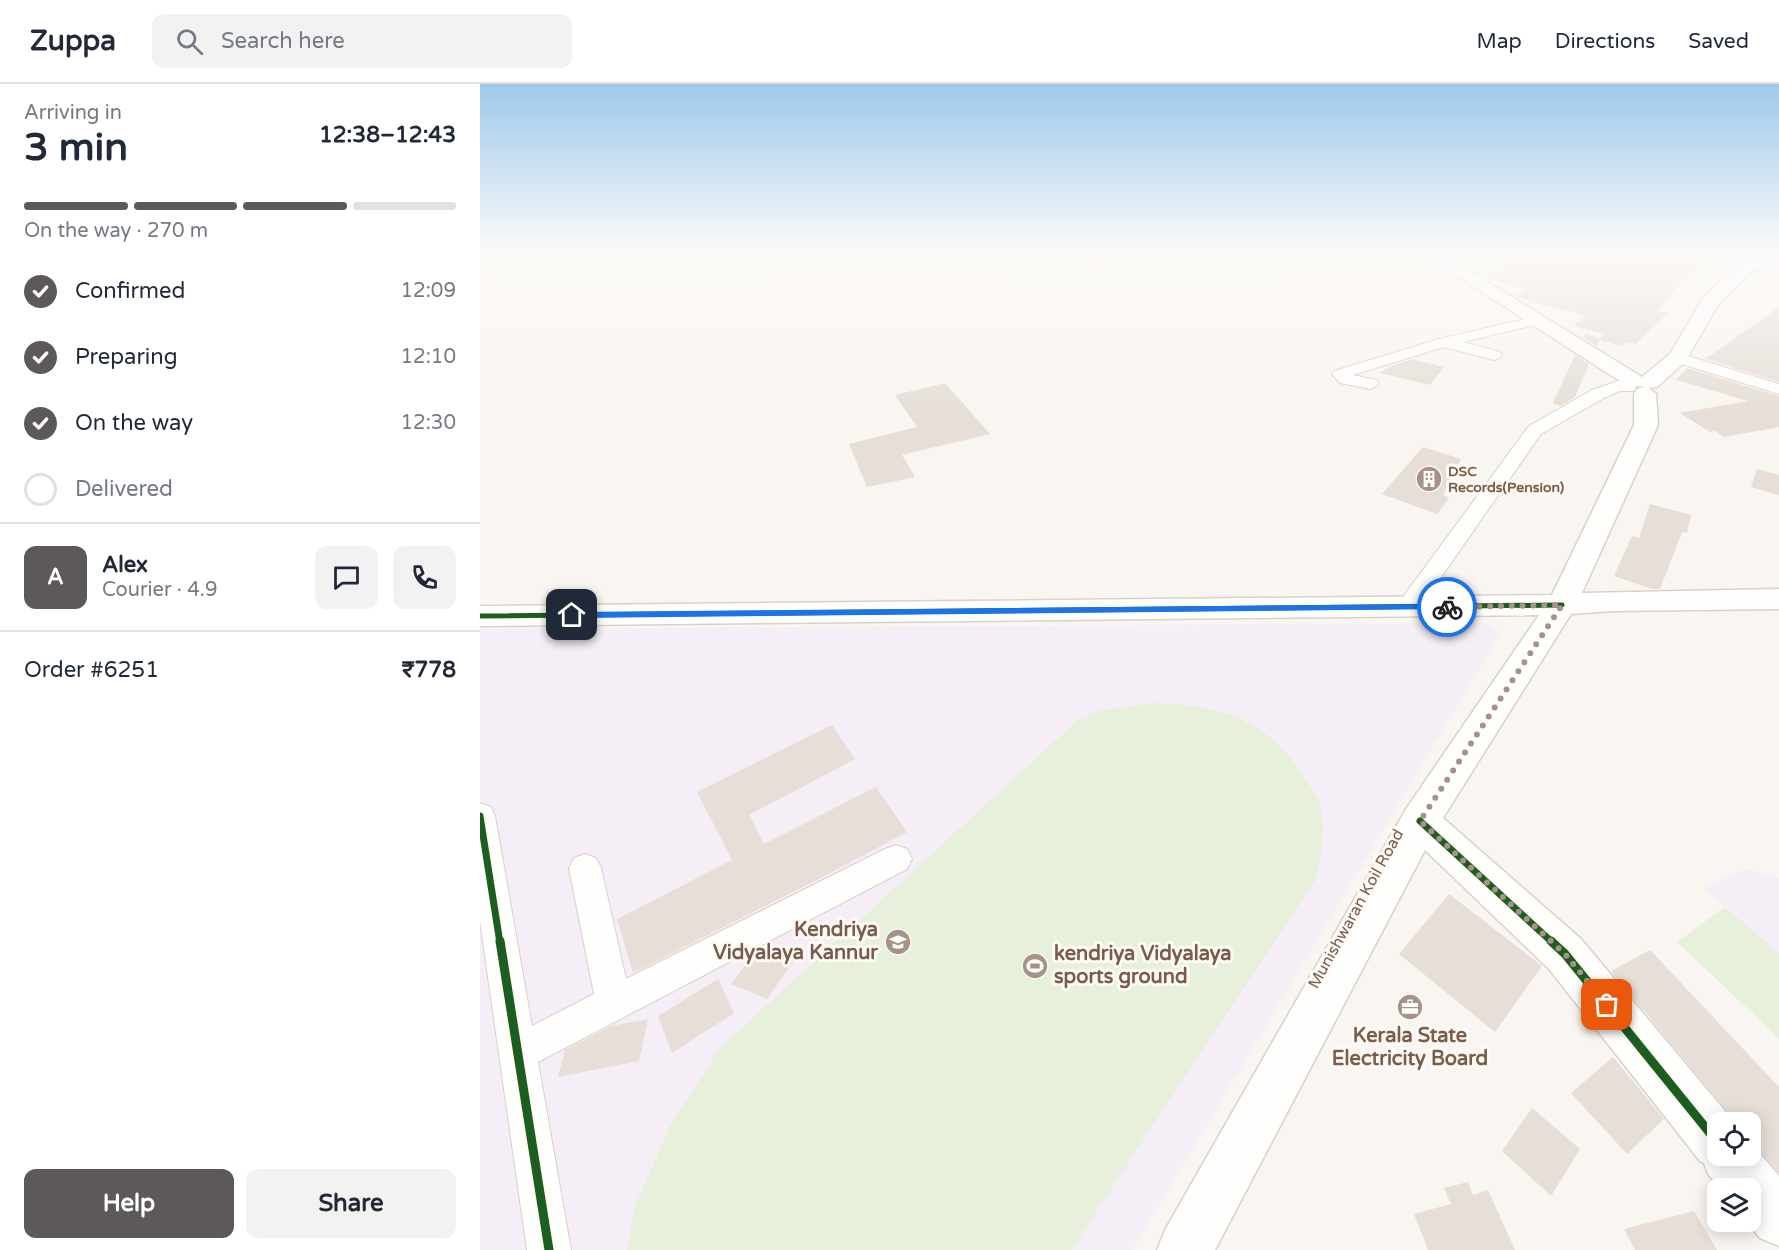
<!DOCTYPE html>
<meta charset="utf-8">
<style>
body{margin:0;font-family:"Varela Round",sans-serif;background:#f2f2f3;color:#1f2937;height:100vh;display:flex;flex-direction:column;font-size:22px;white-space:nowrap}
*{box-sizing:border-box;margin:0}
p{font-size:20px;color:#747a83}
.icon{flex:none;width:33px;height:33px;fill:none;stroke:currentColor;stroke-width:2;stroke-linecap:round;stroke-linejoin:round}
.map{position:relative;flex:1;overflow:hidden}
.drawer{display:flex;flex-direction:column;background:#fff;width:480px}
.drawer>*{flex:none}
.controls{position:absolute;left:1227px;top:1028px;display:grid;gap:12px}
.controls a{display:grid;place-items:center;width:54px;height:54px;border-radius:12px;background:#fff;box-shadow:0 3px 15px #0003;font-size:30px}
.pin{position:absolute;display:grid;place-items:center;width:51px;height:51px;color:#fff;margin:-26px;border-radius:12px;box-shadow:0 3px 9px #0006}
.courier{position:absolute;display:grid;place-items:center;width:60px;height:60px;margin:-30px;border:4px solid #1a73e8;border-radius:50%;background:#fff;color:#222;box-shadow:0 2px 8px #0007}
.headline em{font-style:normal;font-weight:700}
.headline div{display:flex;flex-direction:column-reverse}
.headline{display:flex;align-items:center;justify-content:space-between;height:102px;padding:0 24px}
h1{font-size:39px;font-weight:700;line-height:45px}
.bar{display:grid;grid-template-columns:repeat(4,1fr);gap:9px 6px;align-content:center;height:72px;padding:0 24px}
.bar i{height:8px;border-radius:4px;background:#e0e1e3}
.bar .on{background:#5c585b}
.bar p{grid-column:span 4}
.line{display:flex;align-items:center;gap:15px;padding:0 24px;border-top:2px solid #e0e1e3}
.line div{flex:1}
.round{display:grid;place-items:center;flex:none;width:63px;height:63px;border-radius:12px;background:#f2f2f3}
ol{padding:0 24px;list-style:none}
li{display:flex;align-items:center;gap:18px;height:66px}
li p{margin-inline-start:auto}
li .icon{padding:6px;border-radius:50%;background:#5c585b;color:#fff;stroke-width:4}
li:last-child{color:#747a83}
li i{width:33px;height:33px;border:3px solid #e0e1e3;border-radius:50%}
.cta{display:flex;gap:12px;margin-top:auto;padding:12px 24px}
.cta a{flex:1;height:69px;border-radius:12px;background:#5c585b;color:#fff;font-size:24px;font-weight:700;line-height:69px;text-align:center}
.cta a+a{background:#f2f2f3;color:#1f2937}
header{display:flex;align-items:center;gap:36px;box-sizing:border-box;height:84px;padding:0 30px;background:#fff;border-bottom:2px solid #e0e1e3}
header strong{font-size:28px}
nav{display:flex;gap:33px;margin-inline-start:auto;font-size:21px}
.search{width:420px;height:54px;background:#f2f2f3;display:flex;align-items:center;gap:15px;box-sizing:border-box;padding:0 21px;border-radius:12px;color:#747a83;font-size:22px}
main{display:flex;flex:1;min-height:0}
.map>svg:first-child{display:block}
.education{fill:#f6eef6}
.green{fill:#e7f0db}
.building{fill:#e6ded7}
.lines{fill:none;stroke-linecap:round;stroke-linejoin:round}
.street-casing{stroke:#d7d1cb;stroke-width:2}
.secondary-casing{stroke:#d9d2cb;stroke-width:3}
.street{fill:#fefefd;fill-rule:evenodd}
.secondary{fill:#fefefd;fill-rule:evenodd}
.cycleway-far2-casing{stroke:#fffaf3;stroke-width:9}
.cycleway-far1-casing{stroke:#fffaf3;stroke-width:10}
.cycleway-casing{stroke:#fffaf3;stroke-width:13}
.cycleway-far2{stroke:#1b5e20;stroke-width:5}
.cycleway-far1{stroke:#1b5e20;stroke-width:7}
.cycleway{stroke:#1b5e20;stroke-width:9}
.route{fill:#1a73e8}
.done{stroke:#a69286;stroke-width:6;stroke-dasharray:0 10.8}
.labels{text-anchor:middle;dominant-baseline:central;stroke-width:6;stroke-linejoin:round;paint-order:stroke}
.far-poi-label{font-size:14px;font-weight:bold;fill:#7a5c4d;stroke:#fffaf3;text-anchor:start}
.street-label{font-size:16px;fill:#7a5c4d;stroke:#fffaf3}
.near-poi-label{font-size:20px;font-weight:bold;fill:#7a5c4d;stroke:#fffaf3;text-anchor:end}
</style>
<header>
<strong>Zuppa</strong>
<div class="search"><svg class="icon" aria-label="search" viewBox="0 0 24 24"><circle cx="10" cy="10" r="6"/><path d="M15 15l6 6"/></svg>Search here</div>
<nav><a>Map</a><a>Directions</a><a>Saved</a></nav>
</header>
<main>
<section class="drawer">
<div class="headline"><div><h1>3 min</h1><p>Arriving in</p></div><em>12:38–12:43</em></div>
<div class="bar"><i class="on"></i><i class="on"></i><i class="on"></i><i></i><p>On the way · 270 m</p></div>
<ol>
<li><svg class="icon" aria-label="check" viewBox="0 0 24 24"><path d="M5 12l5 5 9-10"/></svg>Confirmed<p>12:09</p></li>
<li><svg class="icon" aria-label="check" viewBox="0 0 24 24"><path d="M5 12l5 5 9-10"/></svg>Preparing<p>12:10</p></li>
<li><svg class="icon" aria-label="check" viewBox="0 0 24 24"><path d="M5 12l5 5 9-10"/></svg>On the way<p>12:30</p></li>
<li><i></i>Delivered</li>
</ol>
<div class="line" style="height:108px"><b class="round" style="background:#5c585b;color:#fff">A</b><div><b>Alex</b><p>Courier · 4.9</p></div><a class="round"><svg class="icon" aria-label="chat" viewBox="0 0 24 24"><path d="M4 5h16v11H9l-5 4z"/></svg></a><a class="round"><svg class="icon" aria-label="phone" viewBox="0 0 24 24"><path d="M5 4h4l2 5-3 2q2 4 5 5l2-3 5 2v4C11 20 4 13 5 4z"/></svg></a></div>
<div class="line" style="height:78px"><div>Order #6251</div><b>₹778</b></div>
<div class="cta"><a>Help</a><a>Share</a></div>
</section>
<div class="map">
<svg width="1299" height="1166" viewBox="0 0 1299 1166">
<rect width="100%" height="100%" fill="#f9f5f0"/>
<g class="education">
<polygon points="1005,539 1021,549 652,1166 0,1166 0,545"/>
<polygon points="1266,785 1299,794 1299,869 1223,804"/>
</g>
<g class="green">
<path d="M674 619C737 620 790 636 824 693 830 702 839 714 841 726 845 749 841 772 836 795L591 1166H147L155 1122 190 1042 239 965 598 636 623 626Z"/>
<polygon points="1245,823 1299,869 1299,954 1197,858"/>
</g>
<g class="building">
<polygon points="582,167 625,167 605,172 604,177 613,182 655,172 658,167 668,167 669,173 617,187"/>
<polygon points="1065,167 1259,167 1205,193 1178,227 1188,229 1156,260 1146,258 1142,262 1119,256 1117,262 1103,254 1106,249 1120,255 1125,250 1094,242 1105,232 1035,212 1045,206 1005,194 1026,177 1047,182 1064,171"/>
<polygon points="1299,223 1299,298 1222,274 1228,273"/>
<polygon points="1095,271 1109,280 1095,313 1080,322 1073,319"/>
<polygon points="932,275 964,283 950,301 900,289 911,282"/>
<polygon points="1207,284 1299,312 1299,343 1244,353 1235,347 1230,348 1200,329 1268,317 1196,296"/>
<polygon points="465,299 510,350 422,371 435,393 387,403 369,360 437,343 415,311"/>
<polygon points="943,363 981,375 963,411 969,414 957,430 902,410"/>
<polygon points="1277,385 1299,391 1299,411 1271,403"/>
<polygon points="1170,420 1211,431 1207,449 1202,448 1180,505 1172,505 1134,492 1152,452 1159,454"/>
<polygon points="352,641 375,675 269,731 284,760 396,703 427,748 337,796 153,889 137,835 252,776 217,708"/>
<polygon points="969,810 1062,882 1015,948 919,870"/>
<polygon points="289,860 317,872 287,915 251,900 277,866"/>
<polygon points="1170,866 1299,1003 1299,1089 1270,1056 1270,1038 1256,1038 1131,887"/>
<polygon points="238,895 254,929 192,969 178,932"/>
<polygon points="168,935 159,977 78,993 85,966 131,942"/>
<polygon points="1133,973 1184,1035 1147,1070 1091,1009"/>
<polygon points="1052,1024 1100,1065 1071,1112 1022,1067"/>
<polygon points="988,1098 993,1111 1008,1106 1035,1166 948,1166 934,1130 971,1120 964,1104"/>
<polygon points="1214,1127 1237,1166 1155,1166 1144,1145"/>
</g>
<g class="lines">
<g class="street-casing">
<g id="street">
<polygon points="635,167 656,167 654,170 612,180 606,176 607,173"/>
<polygon points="925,167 954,167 958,170 952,174 927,170"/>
<polygon points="1269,176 1299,182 1299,190 1264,183 1262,180 1264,177"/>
<polygon points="1058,232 1063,233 1065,236 1063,239 983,258 1020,268 1022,271 1020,274 1014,276 964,263 873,291 897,296 899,300 891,305 860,299 852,290 854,287 959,255"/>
<polygon points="1198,269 1299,300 1299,310 1192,277 1190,274 1192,271"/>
<polygon points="1138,297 1154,299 1156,303 1154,307 1140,307 1124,314 1061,350 936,529 928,531 920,529 916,523 920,517 1049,342 1112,306"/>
<polygon points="0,719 11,723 15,732 52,942 114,910 89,784 94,774 105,770 116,774 121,784 146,895 405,765 416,761 427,765 432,775 427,785 58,978 91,1166 47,1166 0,837"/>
</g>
</g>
<g class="secondary-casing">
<polygon id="secondary" points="938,167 957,167 1162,293 1190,270 1224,212 1276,167 1293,167 1239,219 1205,278 1177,303 1169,304 1176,310 1178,341 1102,509 1299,505 1299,525 1134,527 1091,530 963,734 1101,855 1254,1038 1238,1038 1238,1071 1270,1071 1270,1058 1299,1092 1299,1162 1280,1154 1266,1137 1270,1137 1270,1104 1240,1104 1228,1090 1224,1079 1220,1077 1069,885 945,766 735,1166 677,1166 685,1146 926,725 1059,531 0,542 0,522 1072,511 1154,341 1154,310 1157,305 1165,303 1146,301"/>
</g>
<use href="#street" class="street"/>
<use href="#secondary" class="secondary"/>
<g class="cycleway-far2-casing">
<polyline id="cycleway-far2" points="0,532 1082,521"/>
</g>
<g class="cycleway-far1-casing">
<g id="cycleway-far1">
<polyline points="0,732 20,859"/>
<polyline points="940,737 1073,859"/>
</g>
</g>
<g class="cycleway-casing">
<g id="cycleway">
<polyline points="20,857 69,1166"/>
<polyline points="1071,857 1085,870 1238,1059"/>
</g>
</g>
<use href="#cycleway-far2" class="cycleway-far2"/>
<use href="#cycleway-far1" class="cycleway-far1"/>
<use href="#cycleway" class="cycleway"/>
</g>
<linearGradient id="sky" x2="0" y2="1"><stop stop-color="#9ec9e9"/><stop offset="0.51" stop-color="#fcfaf8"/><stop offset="1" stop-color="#fcfaf8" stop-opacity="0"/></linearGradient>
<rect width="1299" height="330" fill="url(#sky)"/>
<polygon class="route" points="967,520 972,523 971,525 92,534 88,531 92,528"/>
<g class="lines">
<polyline class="done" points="967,523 1082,521 940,737 1085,870 1127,921"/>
</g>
<defs>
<g id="building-disc" transform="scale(1.35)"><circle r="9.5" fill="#a69286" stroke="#fffaf3"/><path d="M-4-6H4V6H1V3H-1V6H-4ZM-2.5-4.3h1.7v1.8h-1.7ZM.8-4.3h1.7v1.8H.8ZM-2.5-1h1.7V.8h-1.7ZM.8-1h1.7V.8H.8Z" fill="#fff"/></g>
<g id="school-disc" transform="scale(1.35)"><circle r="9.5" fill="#a69286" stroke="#fffaf3"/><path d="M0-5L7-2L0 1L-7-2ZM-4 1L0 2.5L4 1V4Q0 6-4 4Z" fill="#fff"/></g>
<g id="stadium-disc" transform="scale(1.35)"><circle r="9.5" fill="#a69286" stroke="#fffaf3"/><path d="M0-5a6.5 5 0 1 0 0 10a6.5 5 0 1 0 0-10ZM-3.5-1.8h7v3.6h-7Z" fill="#fff"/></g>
<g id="office-disc" transform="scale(1.35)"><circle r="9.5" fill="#a69286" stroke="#fffaf3"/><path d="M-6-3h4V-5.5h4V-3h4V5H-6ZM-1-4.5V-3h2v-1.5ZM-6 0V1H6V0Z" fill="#fff"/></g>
</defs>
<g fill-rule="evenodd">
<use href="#building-disc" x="949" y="395"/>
<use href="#school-disc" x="418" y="858"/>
<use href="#stadium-disc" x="555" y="882"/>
<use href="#office-disc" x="930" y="923"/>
</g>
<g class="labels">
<g class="far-poi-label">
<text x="968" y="387">DSC<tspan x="968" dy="16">Records(Pension)</tspan></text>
</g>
<g class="street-label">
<text transform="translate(876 825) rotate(-61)">Munishwaran Koil Road</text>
</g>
<g class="near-poi-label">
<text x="398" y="846">Kendriya<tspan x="398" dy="23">Vidyalaya Kannur</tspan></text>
<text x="574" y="870" text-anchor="start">kendriya Vidyalaya<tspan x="574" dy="23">sports ground</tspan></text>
<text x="930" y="952" text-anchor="middle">Kerala State<tspan x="930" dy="23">Electricity Board</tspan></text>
</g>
</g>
</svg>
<div class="controls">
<a><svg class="icon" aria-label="locate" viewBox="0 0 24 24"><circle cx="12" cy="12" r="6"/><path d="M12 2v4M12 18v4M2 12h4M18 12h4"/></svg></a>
<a><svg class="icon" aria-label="layers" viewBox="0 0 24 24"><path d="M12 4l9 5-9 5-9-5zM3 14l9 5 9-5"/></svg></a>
</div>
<div class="pin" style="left:1127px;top:921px;background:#ea580c"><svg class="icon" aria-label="bag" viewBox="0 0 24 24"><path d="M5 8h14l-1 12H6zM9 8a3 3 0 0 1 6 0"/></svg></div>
<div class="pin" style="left:92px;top:531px;background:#1f2937"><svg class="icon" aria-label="home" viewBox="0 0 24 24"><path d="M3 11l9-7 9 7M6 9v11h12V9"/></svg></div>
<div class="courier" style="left:967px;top:523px"><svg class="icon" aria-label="bike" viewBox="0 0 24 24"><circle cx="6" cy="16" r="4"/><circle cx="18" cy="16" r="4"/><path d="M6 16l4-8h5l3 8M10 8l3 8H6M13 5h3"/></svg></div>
</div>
</main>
